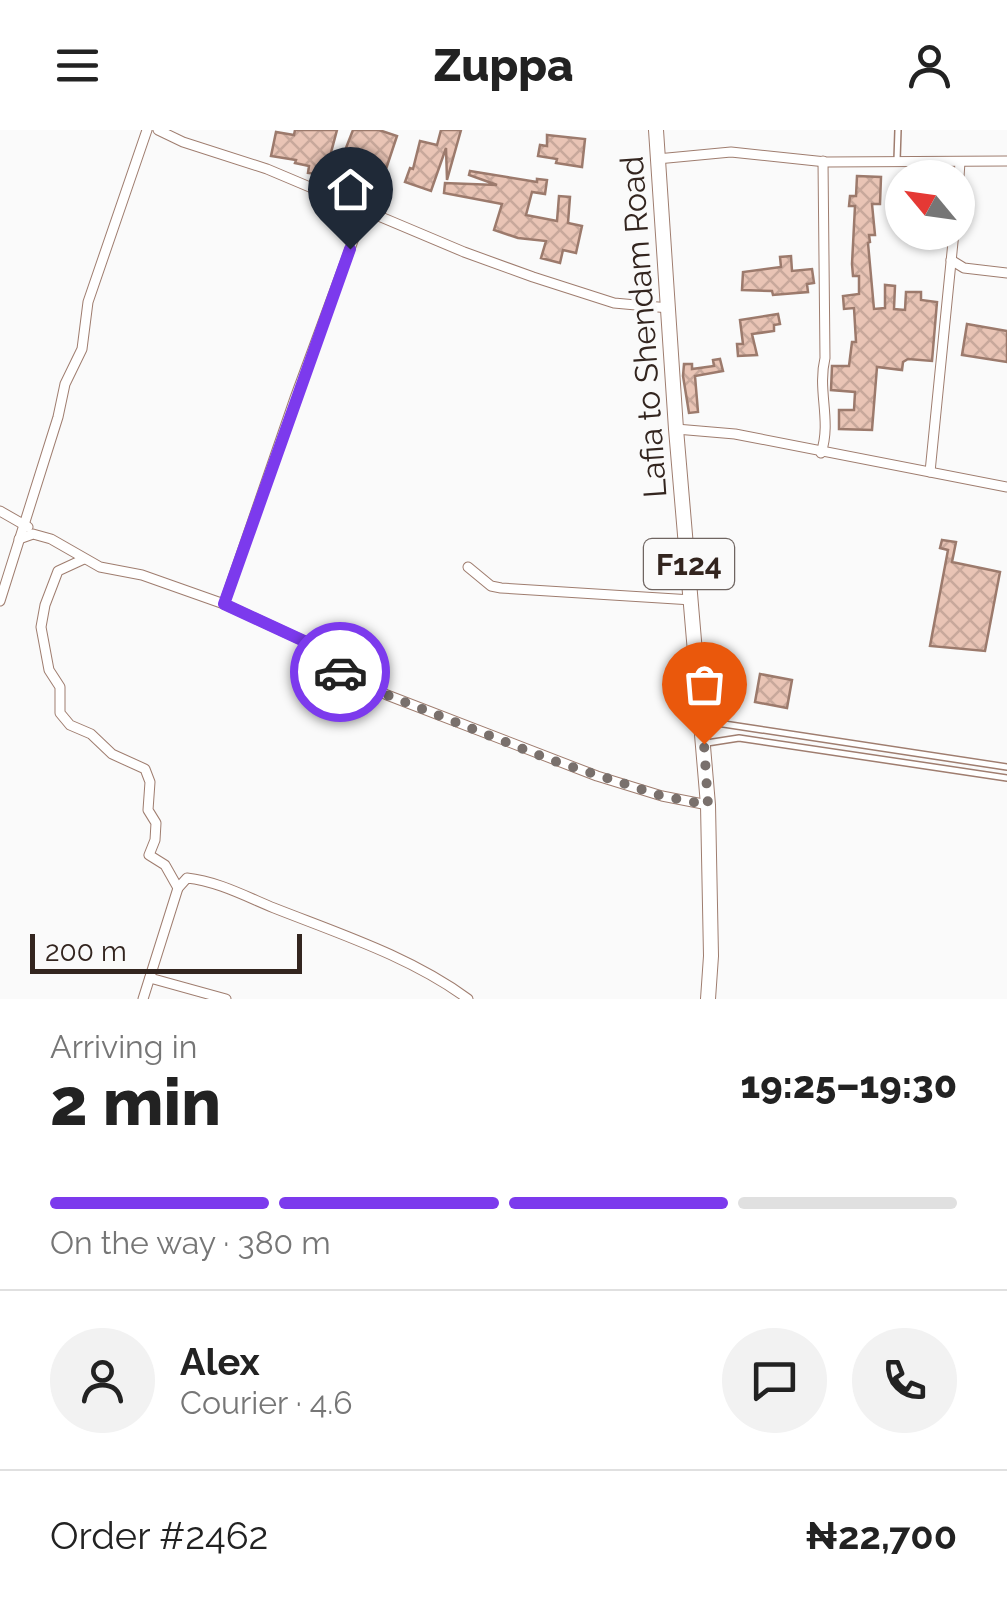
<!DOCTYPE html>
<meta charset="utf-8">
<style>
body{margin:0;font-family:Raleway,sans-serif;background:#f2f2f2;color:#222;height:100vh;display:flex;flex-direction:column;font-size:38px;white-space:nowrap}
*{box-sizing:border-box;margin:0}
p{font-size:32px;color:#767676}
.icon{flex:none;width:55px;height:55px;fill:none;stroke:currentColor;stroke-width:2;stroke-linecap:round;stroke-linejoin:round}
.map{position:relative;height:869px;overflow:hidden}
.side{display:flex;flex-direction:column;background:#fff;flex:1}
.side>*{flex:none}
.needle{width:65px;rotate:299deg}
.tools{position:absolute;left:885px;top:30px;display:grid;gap:20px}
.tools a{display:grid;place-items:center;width:90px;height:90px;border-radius:50%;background:#fff;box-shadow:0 2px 8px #0004;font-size:50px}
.scale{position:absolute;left:30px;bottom:25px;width:272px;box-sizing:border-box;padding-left:10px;border:5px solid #33251f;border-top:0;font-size:28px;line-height:35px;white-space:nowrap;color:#33251f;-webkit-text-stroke:8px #fafafa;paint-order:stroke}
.pin{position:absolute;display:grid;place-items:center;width:85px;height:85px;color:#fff;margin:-102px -42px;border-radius:50% 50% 50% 0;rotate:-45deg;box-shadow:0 0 10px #0007}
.pin .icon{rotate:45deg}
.courier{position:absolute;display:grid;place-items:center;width:100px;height:100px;margin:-50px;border:8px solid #7c3aed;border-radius:50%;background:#fff;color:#222;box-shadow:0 2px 12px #0007}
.head em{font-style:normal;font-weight:800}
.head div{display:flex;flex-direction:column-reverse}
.head{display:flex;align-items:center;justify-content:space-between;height:170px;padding:0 50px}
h1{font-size:65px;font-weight:800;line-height:75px}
.bar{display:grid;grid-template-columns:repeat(4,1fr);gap:15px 10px;align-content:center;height:120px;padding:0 50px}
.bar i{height:12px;border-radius:8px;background:#e0e0e0}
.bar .selected{background:#7c3aed}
.bar p{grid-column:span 4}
.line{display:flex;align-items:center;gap:25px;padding:0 50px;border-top:2px solid #e0e0e0}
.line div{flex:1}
.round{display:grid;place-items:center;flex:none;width:105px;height:105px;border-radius:52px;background:#f2f2f2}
header{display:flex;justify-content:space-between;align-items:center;height:130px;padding:0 50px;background:#fff;font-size:45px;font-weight:800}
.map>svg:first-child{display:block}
.building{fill:url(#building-cross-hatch);stroke:#9c7a6c;stroke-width:2.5}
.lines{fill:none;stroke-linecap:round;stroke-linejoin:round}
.service-casing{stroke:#9f7d6f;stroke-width:8}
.minor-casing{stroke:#9f7d6f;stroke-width:11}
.primary-casing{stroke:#9f7d6f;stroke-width:16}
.service{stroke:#fff;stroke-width:5}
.minor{stroke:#fff;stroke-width:9}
.primary{stroke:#fff;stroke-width:14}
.done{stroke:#79706c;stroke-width:10;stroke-dasharray:0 18}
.route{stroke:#7c3aed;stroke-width:12}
.labels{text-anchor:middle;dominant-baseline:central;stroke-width:8;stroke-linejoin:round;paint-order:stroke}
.shield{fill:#fafafa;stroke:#6f6561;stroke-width:2.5}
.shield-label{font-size:30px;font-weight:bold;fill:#33251f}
.street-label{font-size:32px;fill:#33251f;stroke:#fafafa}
</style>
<header><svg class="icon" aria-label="menu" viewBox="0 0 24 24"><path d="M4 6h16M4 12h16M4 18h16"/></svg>Zuppa<svg class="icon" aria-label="person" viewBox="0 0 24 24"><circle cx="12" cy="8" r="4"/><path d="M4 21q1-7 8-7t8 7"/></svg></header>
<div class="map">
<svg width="1007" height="869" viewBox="0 0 1007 869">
<defs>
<pattern id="building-cross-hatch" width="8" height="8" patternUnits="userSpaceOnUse" patternTransform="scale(2.5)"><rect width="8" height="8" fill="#e9c4b5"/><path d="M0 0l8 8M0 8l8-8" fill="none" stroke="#c8a89b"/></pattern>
</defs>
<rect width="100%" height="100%" fill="#fafafa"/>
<g class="building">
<polygon points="295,0 337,0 325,45 308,43 309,36 295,33 296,30 271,26 276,2 294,5"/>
<polygon points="353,0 379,0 397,6 378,63 335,46"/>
<polygon points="441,0 461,0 447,50 446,18 431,61 405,52 410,38 413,39 420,11 437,15"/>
<polygon points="547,5 585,9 582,37 556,33 557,29 538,26 540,15 547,16"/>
<polygon points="470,41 537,52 537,49 547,50 545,64 532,62 526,85 557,91 559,66 570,67 568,93 582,96 576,123 563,120 560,133 541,128 546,111 518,108 494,100 502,74 444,63 445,53 497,55 469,45"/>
<polygon points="857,46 881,47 880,74 872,74 875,105 869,105 870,112 868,113 874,179 885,178 885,155 895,156 894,179 905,180 906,162 921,162 921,170 937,172 932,231 908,229 903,232 902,240 877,237 872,300 839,299 839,280 854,280 855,262 831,260 832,236 849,236 852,212 856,212 854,178 844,179 843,166 859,164 859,146 853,146 852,134 855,76 849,76 850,66 856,66"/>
<polygon points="791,126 792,141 812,139 814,153 807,154 808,162 773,165 772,161 742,160 743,142 781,137 780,127"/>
<polygon points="778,184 780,194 774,195 774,201 752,204 757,225 738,226 737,214 743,214 740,190"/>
<polygon points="967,194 1007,201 1007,232 962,225"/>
<polygon points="720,229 723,241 695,246 698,282 689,283 683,246 684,234 692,234 692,239 714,236 713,230"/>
<polygon points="942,410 956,412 952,432 1000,442 985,521 930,516 948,420 940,418"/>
<polygon points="760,544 792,550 787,578 755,572"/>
</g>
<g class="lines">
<g class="service-casing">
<g id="service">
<polyline points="897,30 898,0"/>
<polyline points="704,591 1007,637"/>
<polyline points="707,613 739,608 1007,648"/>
</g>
</g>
<g class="minor-casing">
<g id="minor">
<polyline points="158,0 183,12 267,39 464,122 533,147 614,173 669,178"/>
<polyline points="657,29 731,22 826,32 1007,31"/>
<polyline points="958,62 960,32"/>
<polyline points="364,81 295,268 224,474 304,511 318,513 341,543 387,565 597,646 662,666 708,675"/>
<polyline points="951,130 964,138 1007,143"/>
<polyline points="676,299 735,304 1007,357"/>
<path d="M821 323C832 291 817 261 825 228L823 31"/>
<polyline points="930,342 954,102"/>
<polyline points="0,381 28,397"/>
<polyline points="19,409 33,404 51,409 100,437 142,445 224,474"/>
<polyline points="84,429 58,441 45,475 41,497 49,540 60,557 60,583 70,595 91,604 112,624 145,639 150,652 148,680 156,693 155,710 149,725 165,735 178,758"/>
<polyline points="468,437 491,456 501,458 692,470"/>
<polyline points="0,471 58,287 65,254 82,219 88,172 147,0"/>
<polyline points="150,848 226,869"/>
<path d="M143 869 178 758 187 748C217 751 247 767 274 778 340 804 411 827 468 869"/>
</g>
</g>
<g class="primary-casing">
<polyline id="primary" points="656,0 676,299 708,675 711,826 708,869"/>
</g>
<use href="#service" class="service"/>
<use href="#minor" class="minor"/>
<use href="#primary" class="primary"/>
</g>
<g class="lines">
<polyline class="done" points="340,542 387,565 551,630 662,666 708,675 704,614"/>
<polyline class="route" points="340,542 318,513 304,511 224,474 350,119"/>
</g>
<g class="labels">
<rect class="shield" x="644" y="409" width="90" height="50" rx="8"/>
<g class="shield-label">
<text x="689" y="434">F124</text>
</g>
<g class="street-label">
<text transform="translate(643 197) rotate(-94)">Lafia to Shendam Road</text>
</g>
</g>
</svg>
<div class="tools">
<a><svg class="needle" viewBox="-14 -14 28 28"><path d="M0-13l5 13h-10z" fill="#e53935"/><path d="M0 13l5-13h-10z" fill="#767676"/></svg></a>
</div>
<div class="scale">200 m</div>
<div class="pin" style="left:704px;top:614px;background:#ea580c"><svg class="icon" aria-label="bag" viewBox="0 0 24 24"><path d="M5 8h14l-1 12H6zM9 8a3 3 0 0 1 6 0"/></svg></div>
<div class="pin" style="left:350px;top:119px;background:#1f2937"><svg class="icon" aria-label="home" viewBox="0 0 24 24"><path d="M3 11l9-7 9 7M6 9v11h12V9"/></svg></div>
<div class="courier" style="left:340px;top:542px"><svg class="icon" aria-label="car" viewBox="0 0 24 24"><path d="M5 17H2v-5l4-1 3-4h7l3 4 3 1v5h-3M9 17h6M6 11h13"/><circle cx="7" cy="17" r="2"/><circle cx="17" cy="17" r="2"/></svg></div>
</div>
<section class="side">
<div class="head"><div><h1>2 min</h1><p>Arriving in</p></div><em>19:25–19:30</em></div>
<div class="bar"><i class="selected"></i><i class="selected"></i><i class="selected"></i><i></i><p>On the way · 380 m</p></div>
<div class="line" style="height:180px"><a class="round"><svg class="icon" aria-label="person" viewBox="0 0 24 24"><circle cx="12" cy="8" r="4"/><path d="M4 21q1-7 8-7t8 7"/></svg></a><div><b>Alex</b><p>Courier · 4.6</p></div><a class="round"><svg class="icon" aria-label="chat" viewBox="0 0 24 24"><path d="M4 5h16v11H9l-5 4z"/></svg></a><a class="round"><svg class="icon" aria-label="phone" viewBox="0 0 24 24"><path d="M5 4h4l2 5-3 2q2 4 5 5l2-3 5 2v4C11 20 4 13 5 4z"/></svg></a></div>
<div class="line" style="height:130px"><div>Order #2462</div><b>₦22,700</b></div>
</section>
